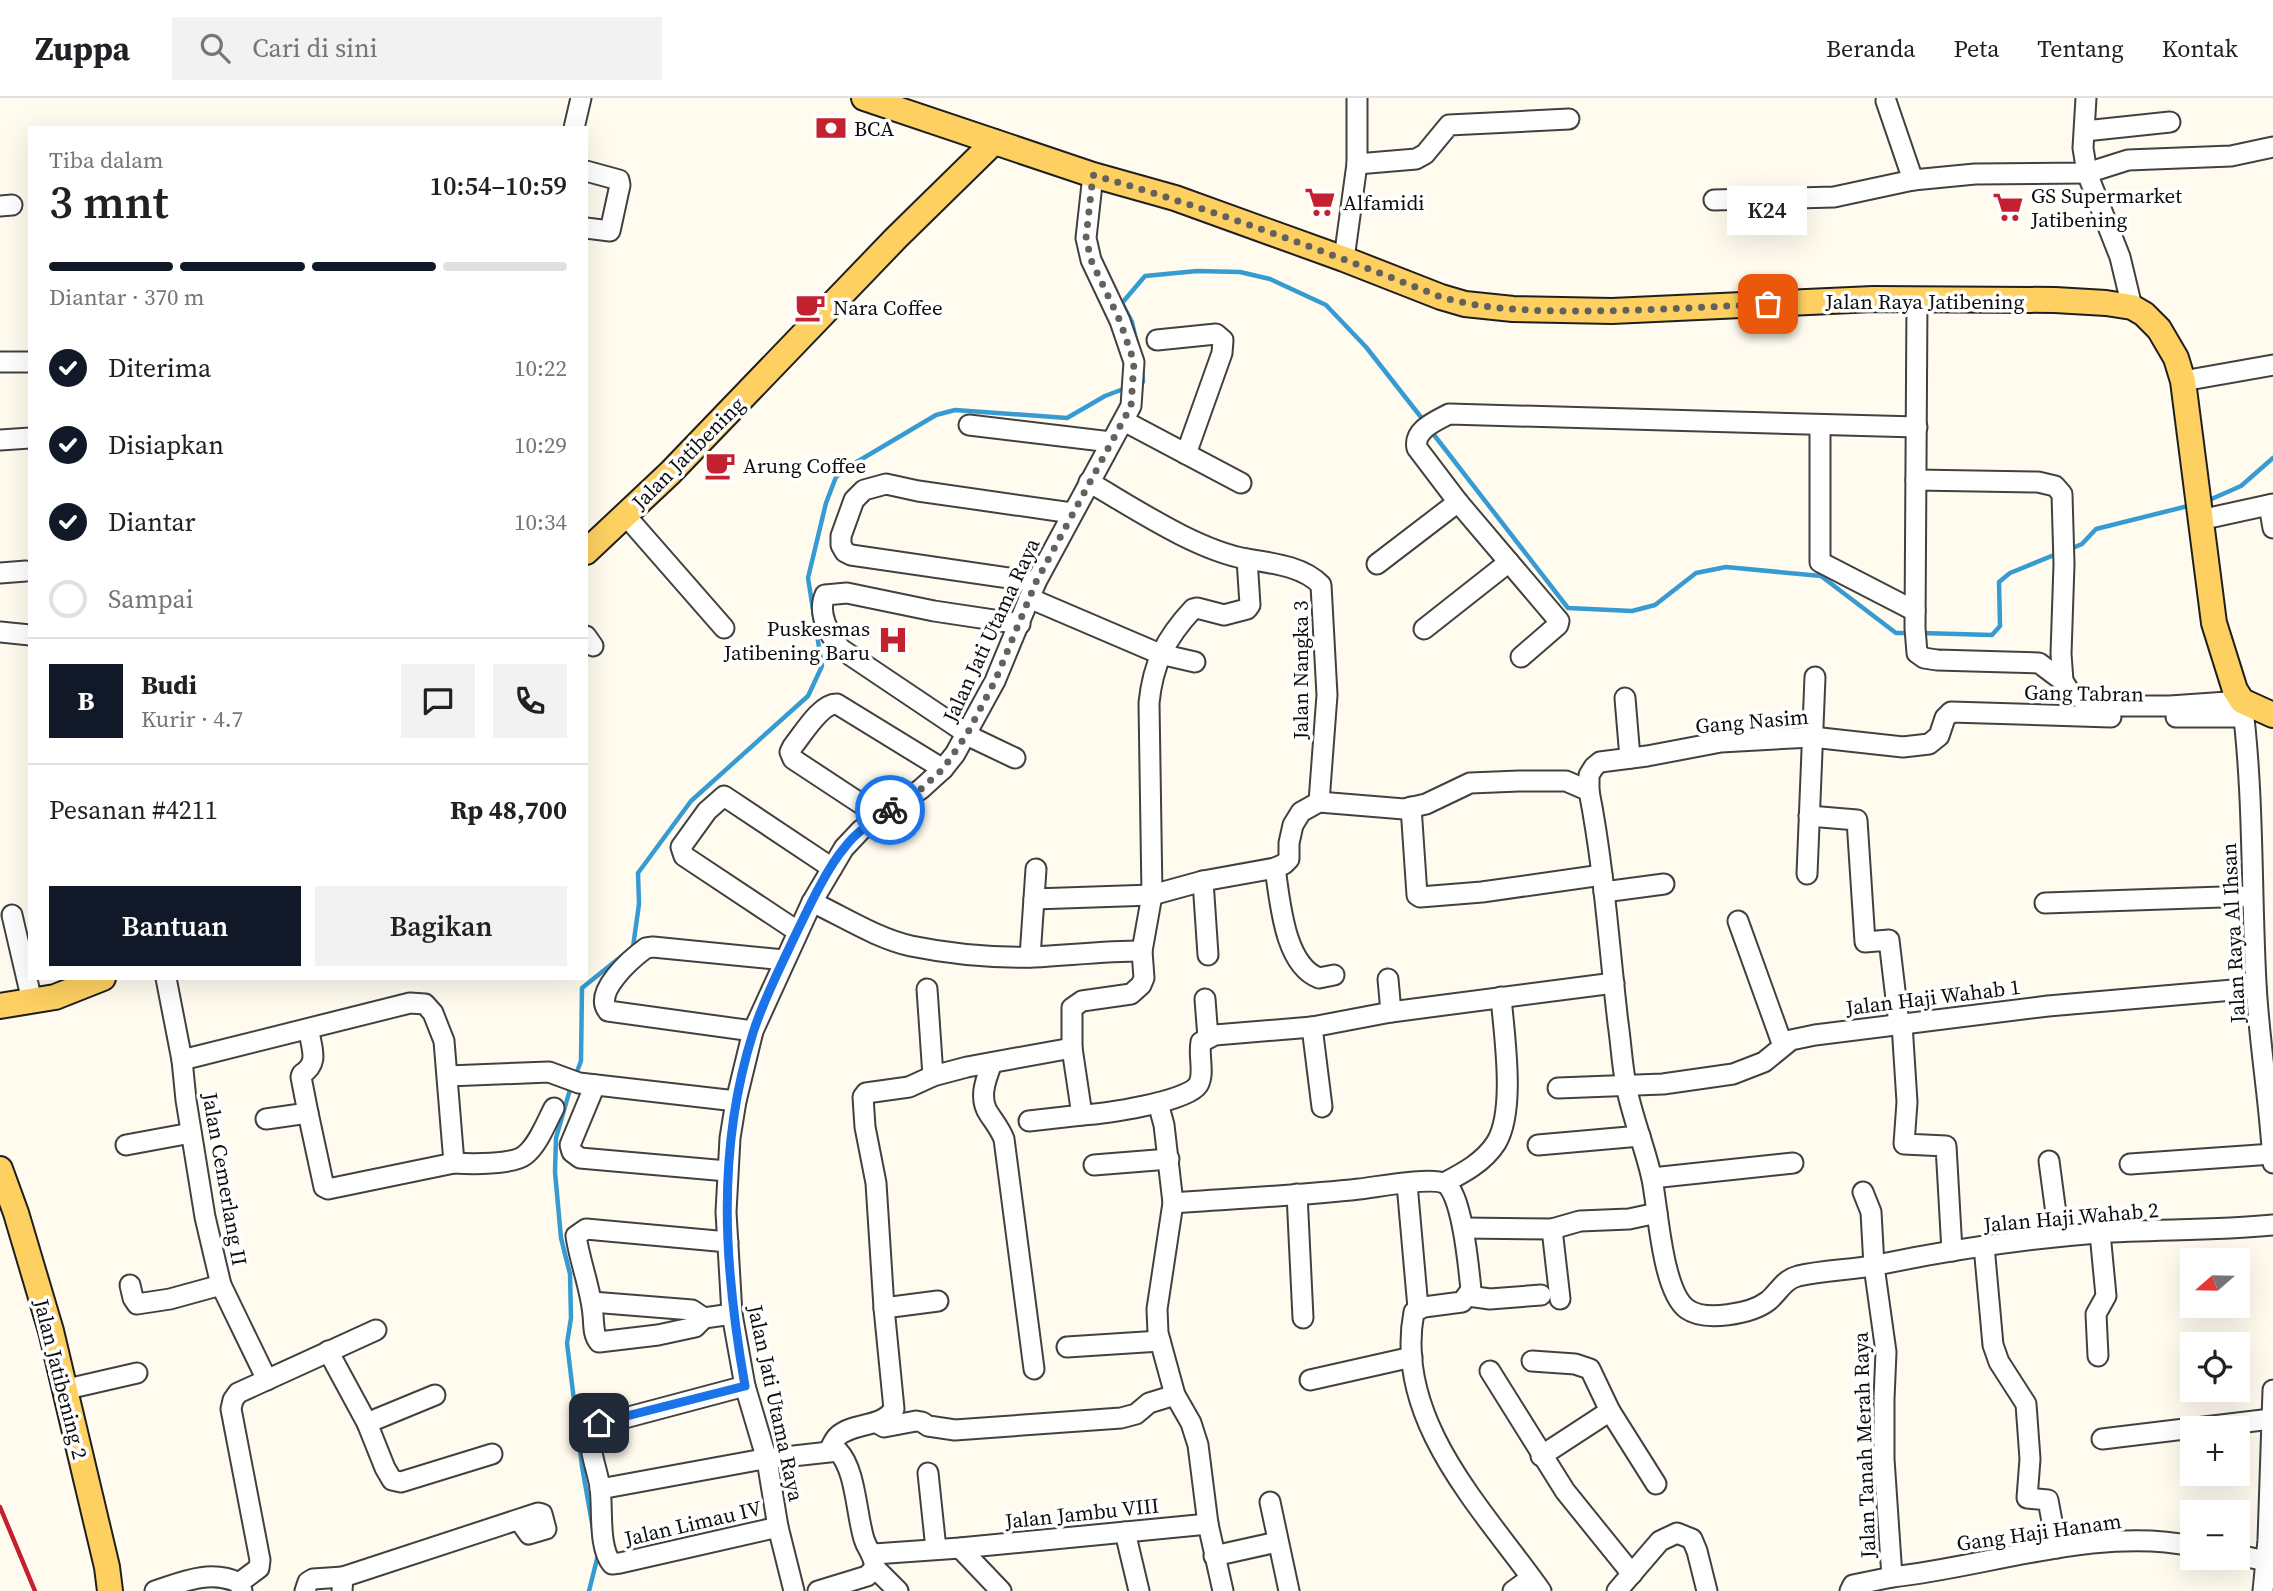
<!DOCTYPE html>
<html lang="id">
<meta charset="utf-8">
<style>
body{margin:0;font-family:"Source Serif 4",serif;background:#f2f2f2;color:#202124;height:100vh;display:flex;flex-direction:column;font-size:26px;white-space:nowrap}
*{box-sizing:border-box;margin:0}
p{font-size:23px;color:#757577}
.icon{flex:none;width:38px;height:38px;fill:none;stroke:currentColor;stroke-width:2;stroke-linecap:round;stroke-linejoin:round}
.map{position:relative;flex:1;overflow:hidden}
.drawer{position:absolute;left:28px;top:28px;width:560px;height:854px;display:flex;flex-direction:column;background:#fff;border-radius:0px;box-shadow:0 7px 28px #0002}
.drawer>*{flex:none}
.needle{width:46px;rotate:250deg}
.fabs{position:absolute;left:2180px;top:1150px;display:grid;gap:14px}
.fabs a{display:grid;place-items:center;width:70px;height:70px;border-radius:0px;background:#fff;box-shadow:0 7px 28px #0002;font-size:35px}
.pin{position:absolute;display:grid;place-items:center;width:60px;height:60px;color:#fff;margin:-30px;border-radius:14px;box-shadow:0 4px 10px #0006}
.courier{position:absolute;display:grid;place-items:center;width:70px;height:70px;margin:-35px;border:5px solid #1a73e8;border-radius:50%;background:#fff;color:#222;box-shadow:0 2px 9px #0007}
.bubble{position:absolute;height:49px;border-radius:0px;background:#fff;box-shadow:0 7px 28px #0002;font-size:23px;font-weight:600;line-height:49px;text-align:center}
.headline em{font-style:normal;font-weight:600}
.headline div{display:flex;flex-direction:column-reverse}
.headline{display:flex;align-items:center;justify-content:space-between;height:119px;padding:0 21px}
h1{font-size:46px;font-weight:600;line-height:52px}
.bar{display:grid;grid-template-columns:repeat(4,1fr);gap:10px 7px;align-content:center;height:84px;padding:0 21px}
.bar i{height:9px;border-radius:5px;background:#e0e0e0}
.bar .active{background:#111827}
.bar p{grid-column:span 4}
.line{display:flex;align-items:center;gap:18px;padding:0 21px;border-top:2px solid #e0e0e0}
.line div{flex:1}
.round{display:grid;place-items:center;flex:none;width:74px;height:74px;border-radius:0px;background:#f2f2f2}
ol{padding:0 21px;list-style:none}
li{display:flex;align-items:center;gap:21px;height:77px}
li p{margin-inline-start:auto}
li .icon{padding:7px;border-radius:50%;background:#111827;color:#fff;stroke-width:4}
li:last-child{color:#757577}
li i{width:38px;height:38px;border:4px solid #e0e0e0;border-radius:50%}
.button{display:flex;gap:14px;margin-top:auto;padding:14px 21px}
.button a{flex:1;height:80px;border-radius:0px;background:#111827;color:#fff;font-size:28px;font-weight:600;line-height:80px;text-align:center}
.button a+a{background:#f2f2f2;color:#202124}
header{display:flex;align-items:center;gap:42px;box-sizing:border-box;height:98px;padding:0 35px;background:#fff;border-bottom:2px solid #e0e0e0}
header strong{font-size:33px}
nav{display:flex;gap:38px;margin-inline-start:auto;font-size:24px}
.search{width:490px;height:63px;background:#f2f2f2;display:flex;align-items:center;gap:18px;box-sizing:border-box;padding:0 24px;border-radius:0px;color:#757577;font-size:26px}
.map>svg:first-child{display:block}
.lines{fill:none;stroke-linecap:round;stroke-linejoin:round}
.stream{stroke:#369bd2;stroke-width:4.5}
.minor-casing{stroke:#414141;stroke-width:23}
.major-casing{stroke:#1f1f1f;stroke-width:28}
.minor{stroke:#fff;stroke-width:19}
.major{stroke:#fdd061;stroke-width:24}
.rail{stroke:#c42130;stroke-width:4.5}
.done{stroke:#62615d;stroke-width:7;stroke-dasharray:0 12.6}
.route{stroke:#1a73e8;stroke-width:9}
.labels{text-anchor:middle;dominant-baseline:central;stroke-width:7;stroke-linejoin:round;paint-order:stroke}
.poi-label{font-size:21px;fill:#0e0e0e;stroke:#fff;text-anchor:start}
.street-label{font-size:21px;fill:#0e0e0e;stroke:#fff}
</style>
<header>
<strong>Zuppa</strong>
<div class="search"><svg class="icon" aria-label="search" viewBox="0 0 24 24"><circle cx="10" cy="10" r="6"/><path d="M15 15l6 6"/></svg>Cari di sini</div>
<nav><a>Beranda</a><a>Peta</a><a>Tentang</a><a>Kontak</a></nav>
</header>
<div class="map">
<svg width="2273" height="1493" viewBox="0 0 2273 1493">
<rect width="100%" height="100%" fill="#fffbef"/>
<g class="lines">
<g class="stream">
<polyline points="1136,242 1132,224 1122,205 1145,178 1197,173 1240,174 1270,181 1326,207 1366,249 1424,323"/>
<polyline points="1138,286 1143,284 1142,271"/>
<polyline points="1431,333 1568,510 1632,513 1655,507 1696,475 1726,469 1821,478 1896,535 1909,535"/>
<polyline points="2207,403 2241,388 2273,360"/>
<polyline points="2068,452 2082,446 2096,431 2192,407"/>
<polyline points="1921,535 1992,537 2000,528 1999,484 2010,475 2059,455"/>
<polyline points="576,976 581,963 582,890 633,849 639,806 638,775 691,703 808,598 822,568 808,480 826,405 836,379 855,365 936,317 955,312 1067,320 1105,298 1126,290"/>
<polyline points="571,988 556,1040 555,1074 561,1140 570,1176 571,1220 567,1245 582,1368 593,1431"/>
<polyline points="589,1493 598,1457"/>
</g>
<g class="minor-casing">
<g id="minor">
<polyline points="2086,0 2083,50 2087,75 2120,159 2132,209"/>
<polyline points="1886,3 1913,82"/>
<polyline points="574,30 581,0"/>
<polyline points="2085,33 2170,24"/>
<polyline points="1357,66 1416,61 1425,56 1449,27 1569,21"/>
<polyline points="586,73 619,82 620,87 610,133 586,130"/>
<polyline points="1714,102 1834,99 1913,82 1975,76 2087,75 2128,62 2231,58 2273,49"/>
<polyline points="0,108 12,107"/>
<polyline points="1344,161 1357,66 1357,0"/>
<path d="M1917 201 1915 530 1917 555 1924 560 1937 562 2039 565 2063 583 2070 594 2091 606 2106 608H2170L2242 603C2254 697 2251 791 2256 885 2259 945 2270 1005 2273 1065"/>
<polyline points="1157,242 1216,236 1223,242 1222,255 1186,356"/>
<polyline points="0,264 30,264"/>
<polyline points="2183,283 2273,267"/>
<polyline points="1124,323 1241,385"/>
<polyline points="969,327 1111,344"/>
<polyline points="1820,327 1820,464 1915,513"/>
<polyline points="0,342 30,340"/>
<polyline points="1916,382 2038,384 2055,388 2062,396 2064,466 2061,556 2063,583"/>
<path d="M1089 384C1134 410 1196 452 1247 461 1271 465 1303 468 1321 487L1327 597 1319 704"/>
<polyline points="2269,407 2273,430"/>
<polyline points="626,418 724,530"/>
<polyline points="2200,422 2273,406"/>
<path d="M1247 461 1250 507 1247 511 1224 517 1197 510 1193 511C1166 540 1153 565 1149 605L1152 797 1142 853 1144 880 1141 887 1131 896 1082 903 1072 910V950L1082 1017C1103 1016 1187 1004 1198 987 1205 976 1198 957 1201 944L1215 937 1312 929 1391 914 1614 885"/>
<polyline points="1377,466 1458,404"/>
<polyline points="0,475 26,473"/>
<polyline points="1036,484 851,457 845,454 841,447 841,438 854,402 864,392 886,386 918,393 1072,415"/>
<polyline points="1029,500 1160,556 1195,564"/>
<polyline points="1424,531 1509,464"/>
<polyline points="0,534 30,537"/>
<polyline points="586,538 593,548"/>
<path d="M1521 559 1558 527 1559 523 1458 404 1417 350C1413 332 1436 323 1449 316L1917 329"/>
<polyline points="1625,600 1630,660"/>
<polyline points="2176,619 2244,619"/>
<path d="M1015 660 975 641 841 551C829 537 817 515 825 497L847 495 934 513 1020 526"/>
<polyline points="1589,693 1589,677 1594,669 1600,664 1647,658 1721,644 1775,641 1812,639 1903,649 1929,646 1939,638 1945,620 1951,614 2111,619"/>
<polyline points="1411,709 1417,797 1420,799 1482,794 1602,777"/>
<polyline points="1809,718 1857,722 1865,844 1889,842 1899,926"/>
<path d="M881 719 793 661 790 654 793 648C803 636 821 605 837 606L943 671"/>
<path d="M1275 770C1280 802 1284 867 1319 880L1334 877"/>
<polyline points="1807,776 1815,579"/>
<polyline points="1203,783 1208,857"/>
<polyline points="1604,794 1664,786"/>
<path d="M1034 801 1152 797 1203 783 1275 770 1284 766 1289 761V745L1293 727 1301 714 1319 704 1404 711 1426 706 1470 685 1519 683H1566L1589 693C1604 769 1609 848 1618 925 1621 945 1622 967 1626 987 1632 1019 1645 1049 1652 1081 1658 1110 1662 1193 1687 1211 1705 1224 1751 1216 1768 1203 1779 1194 1783 1182 1798 1178 1824 1172 1851 1172 1877 1167 1949 1152 2023 1141 2097 1135 2155 1131 2214 1133 2273 1127"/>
<path d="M812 804C844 819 876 840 911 848 950 856 994 860 1034 859 1071 857 1106 853 1142 853"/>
<polyline points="2045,805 2252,798"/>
<polyline points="12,817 32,903"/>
<polyline points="1738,823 1783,948"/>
<polyline points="797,833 684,758 681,749 707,713 724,698 832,770"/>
<polyline points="1030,859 1036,771"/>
<polyline points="166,880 182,962 186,1002 205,1119 221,1187 267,1282"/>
<polyline points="1388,881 1391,914"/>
<polyline points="927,891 933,978"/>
<polyline points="1205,901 1208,940"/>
<polyline points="1902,926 1907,1004 1904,1046 1946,1048 1952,1153"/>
<polyline points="1312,929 1322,1009"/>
<path d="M753 933 608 913C593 894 631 861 646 850L653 849 784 862"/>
<polyline points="182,962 410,905 425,906 433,915 444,943 454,1065 328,1091 324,1089 308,1015"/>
<path d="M992 965C986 981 978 1000 989 1016 995 1025 1000 1031 1004 1041L1034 1271"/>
<polyline points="448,978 549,974 579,985 736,1003"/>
<polyline points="595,987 570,1047 572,1054 580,1060 727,1073"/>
<polyline points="1558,990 1663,986 1733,976 1764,964 1791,942 1815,937 2048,908 2256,890"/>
<polyline points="1158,1005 1164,1027 1173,1105 1157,1211 1158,1235 1175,1297 1191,1325 1198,1347 1208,1426 1223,1493"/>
<path d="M266 1021 308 1015 301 979 302 976C320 964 311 951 309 932"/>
<polyline points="1029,1023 1082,1017"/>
<polyline points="126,1047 191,1035"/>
<polyline points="1538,1047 1640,1038"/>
<polyline points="2049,1063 2059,1138"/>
<path d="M454 1065C470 1066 513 1067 525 1057 538 1047 546 1025 554 1010"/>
<polyline points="2130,1066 2273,1056"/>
<polyline points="1094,1067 1169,1061"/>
<polyline points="1652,1080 1793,1065"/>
<path d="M1444 1085C1463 1075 1484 1064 1496 1045 1516 1013 1504 936 1501 899"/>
<polyline points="1407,1086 1418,1210"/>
<polyline points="1297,1096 1303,1220"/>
<path d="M1173 1105C1235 1100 1298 1098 1359 1091 1377 1089 1429 1079 1444 1085 1462 1092 1469 1173 1471 1192L1462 1204 1424 1209 1414 1214C1393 1323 1484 1412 1541 1493"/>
<polyline points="1463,1130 1552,1131 1580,1123 1629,1121 1657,1115"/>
<polyline points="1552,1131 1560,1201"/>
<polyline points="1984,1148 1993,1247 1999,1264 2026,1306 2030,1361 2027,1400 2048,1402 2057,1450"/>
<polyline points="130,1187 133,1200 137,1206 170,1201 221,1187"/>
<polyline points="1468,1198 1490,1201 1541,1197"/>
<polyline points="592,1204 692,1212 704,1220 732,1216"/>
<polyline points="884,1210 938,1203"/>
<path d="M704 1220 695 1229 658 1237 599 1244C593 1237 594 1227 593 1217 591 1191 580 1165 576 1138L586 1131 728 1144"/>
<polyline points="1067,1249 1160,1243"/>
<polyline points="328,1253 367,1325 385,1370 392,1382 401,1384 492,1356"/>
<polyline points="2098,1258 2096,1216 2106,1198 2100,1135"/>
<polyline points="1532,1263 1575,1266 1590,1271 1610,1313 1656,1386"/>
<polyline points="1490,1273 1565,1393 1632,1476"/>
<polyline points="1310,1282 1412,1259"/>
<path d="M745 1288 591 1329C587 1347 597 1371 600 1389 603 1411 598 1449 612 1466L620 1465 778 1429"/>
<polyline points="63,1292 137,1275"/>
<polyline points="367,1325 435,1297"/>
<polyline points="879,1326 884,1329 916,1323 922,1324 928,1328 955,1332 1121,1320 1136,1316 1149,1305 1175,1297"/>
<polyline points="2196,1330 2271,1321"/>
<polyline points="2102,1341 2193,1330"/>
<path d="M829 1352C832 1348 834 1341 838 1338 854 1324 882 1330 894 1311L884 1210 876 1085 865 1029 863 999 866 995 909 989 933 978 967 969 1072 950"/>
<polyline points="1541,1358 1610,1313"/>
<polyline points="928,1375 936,1451"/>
<path d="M600 1391 758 1362 838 1353C856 1372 856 1415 864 1441 868 1454 873 1453 875 1470"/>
<polyline points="1270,1404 1289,1493"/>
<polyline points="1125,1434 1139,1493"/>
<polyline points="960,1450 1001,1493"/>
<polyline points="874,1456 960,1450 1208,1426"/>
<polyline points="2238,1457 2266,1463"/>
<polyline points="1214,1458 1277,1444"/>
<polyline points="875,1470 898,1493"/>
<path d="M1892 1479C1987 1469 2097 1428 2193 1448"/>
<polyline points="239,1485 259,1470 260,1462 231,1311 233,1302 238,1295 376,1232"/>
<path d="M155 1493C182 1484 211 1471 239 1485L242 1493"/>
<polyline points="305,1493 308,1484 313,1481 343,1479"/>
<polyline points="342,1493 343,1479 538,1415 542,1416 546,1431 529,1436 519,1422"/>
<polyline points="794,1493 778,1429 767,1362 745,1288 732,1216 726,1114 730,1040 736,1003 753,933 812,804 844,750 861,732 921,691 943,671 955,656 995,583 1036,484 1131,308 1134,264 1120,223 1091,162 1086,140 1093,77"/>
<polyline points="818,1493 867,1478 875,1470"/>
<polyline points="1513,1493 1531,1480"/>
<polyline points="1617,1493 1660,1443 1677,1435 1692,1441 1697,1453 1707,1493"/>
<polyline points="1850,1493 1853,1487 1892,1479 1884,1361 1884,1301 1886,1254 1874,1168 1871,1114 1863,1094"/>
<polyline points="2263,1493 2268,1442 2273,1292"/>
</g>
</g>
<g class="major-casing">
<g id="major">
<polyline points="864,0 1093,77 1175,100 1344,161 1441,199 1465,206 1513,211 1612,213 1873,201 2055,202 2106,205 2132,209 2144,216 2159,231 2176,260 2183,283 2214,525 2235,592 2242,603 2273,617"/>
<polyline points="586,454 670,375 896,140 994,44"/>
<polyline points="0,908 55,899 103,880"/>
<polyline points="0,1071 16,1115 51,1233 107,1469 110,1493"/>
</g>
</g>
<use href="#minor" class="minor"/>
<use href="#major" class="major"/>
<polyline class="rail" points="0,1409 35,1493"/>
</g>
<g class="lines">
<path class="done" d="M890 712 921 691 943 671 967 636 995 583 1036 484 1131 308 1134 264 1120 223 1091 162 1086 140 1093 77C1212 111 1327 154 1441 199 1486 212 1534 213 1580 213 1643 213 1706 209 1768 206"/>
<path class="route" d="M599 1325 745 1288C724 1169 716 1052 753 935 763 903 779 872 793 842 806 815 826 771 845 749 857 733 874 723 890 712"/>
</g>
<defs>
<g id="bank-bare" transform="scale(2.415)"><path d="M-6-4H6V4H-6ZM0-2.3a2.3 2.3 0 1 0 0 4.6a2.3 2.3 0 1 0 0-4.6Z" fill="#c42130" stroke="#fff" stroke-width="2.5" paint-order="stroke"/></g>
<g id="supermarket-bare" transform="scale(2.415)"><path d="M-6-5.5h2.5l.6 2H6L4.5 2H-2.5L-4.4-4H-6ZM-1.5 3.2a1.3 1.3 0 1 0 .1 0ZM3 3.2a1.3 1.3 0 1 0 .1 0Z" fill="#c42130" stroke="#fff" stroke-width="2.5" paint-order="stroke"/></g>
<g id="cafe-bare" transform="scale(2.415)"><path d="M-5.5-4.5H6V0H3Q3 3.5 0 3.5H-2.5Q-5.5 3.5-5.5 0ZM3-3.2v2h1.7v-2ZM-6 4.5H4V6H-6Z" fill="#c42130" stroke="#fff" stroke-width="2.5" paint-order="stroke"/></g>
<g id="hospital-bare" transform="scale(2.415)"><path d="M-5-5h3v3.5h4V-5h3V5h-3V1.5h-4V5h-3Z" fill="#c42130" stroke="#fff" stroke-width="2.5" paint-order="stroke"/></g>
</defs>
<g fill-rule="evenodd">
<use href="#bank-bare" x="831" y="30"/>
<use href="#supermarket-bare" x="1320" y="104"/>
<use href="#supermarket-bare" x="2008" y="109"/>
<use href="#cafe-bare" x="810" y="209"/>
<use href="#cafe-bare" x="720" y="367"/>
<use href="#hospital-bare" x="893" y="542"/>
</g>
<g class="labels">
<g class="poi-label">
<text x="854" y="30">BCA</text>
<text x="2031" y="97">GS Supermarket<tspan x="2031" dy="24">Jatibening</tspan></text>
<text x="1343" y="104">Alfamidi</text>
<text x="833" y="209">Nara Coffee</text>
<text x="743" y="367">Arung Coffee</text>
<text x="870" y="530" text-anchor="end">Puskesmas<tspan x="870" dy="24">Jatibening Baru</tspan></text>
</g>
<g class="street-label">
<text x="1925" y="203">Jalan Raya Jatibening</text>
<text transform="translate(688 355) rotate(-45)">Jalan Jatibening</text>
<text transform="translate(991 532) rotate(-65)">Jalan Jati Utama Raya</text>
<text transform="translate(1300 572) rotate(-90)">Jalan Nangka 3</text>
<text transform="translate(2084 595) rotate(1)">Gang Tabran</text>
<text transform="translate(1752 623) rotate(-5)">Gang Nasim</text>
<text transform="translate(2233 835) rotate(-93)">Jalan Raya Al Ihsan</text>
<text transform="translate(1933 899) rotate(-7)">Jalan Haji Wahab 1</text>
<text transform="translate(225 1081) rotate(80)">Jalan Cemerlang II</text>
<text transform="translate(2071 1119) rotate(-5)">Jalan Haji Wahab 2</text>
<text transform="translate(61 1281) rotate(76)">Jalan Jatibening 2</text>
<text transform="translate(776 1305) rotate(78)">Jalan Jati Utama Raya</text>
<text transform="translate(1864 1347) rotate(-92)">Jalan Tanah Merah Raya</text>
<text transform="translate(1082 1415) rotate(-6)">Jalan Jambu VIII</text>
<text transform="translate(693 1425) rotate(-13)">Jalan Limau IV</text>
<text transform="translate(2039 1434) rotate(-8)">Gang Haji Hanam</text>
</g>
</g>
</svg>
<div class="fabs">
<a><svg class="needle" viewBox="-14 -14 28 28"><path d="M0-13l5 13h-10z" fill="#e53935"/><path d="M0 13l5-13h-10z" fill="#757577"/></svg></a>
<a><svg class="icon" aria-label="locate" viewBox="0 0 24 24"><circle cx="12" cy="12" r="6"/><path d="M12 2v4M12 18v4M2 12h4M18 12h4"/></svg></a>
<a>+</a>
<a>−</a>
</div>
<div class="pin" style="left:1768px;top:206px;background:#ea580c"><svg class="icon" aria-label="bag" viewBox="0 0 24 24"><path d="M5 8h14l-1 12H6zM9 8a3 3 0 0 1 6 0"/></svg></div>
<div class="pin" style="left:599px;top:1325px;background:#1f2937"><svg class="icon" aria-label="home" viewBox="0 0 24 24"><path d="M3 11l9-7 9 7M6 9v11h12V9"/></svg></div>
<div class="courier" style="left:890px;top:712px"><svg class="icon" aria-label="bike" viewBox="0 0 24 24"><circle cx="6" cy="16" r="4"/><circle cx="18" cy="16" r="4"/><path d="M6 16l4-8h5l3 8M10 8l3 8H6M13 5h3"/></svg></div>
<div class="bubble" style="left:1727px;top:88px;width:80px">K24</div>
<section class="drawer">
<div class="headline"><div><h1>3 mnt</h1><p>Tiba dalam</p></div><em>10:54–10:59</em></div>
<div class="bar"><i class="active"></i><i class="active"></i><i class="active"></i><i></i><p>Diantar · 370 m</p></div>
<ol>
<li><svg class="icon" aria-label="check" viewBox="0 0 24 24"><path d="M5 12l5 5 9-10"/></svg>Diterima<p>10:22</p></li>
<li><svg class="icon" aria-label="check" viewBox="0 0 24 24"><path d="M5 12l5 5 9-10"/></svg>Disiapkan<p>10:29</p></li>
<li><svg class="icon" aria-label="check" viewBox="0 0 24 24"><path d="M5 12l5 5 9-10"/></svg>Diantar<p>10:34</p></li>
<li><i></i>Sampai</li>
</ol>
<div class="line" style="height:126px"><b class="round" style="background:#111827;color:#fff">B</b><div><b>Budi</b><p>Kurir · 4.7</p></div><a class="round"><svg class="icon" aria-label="chat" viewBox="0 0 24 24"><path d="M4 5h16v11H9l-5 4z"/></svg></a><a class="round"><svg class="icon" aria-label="phone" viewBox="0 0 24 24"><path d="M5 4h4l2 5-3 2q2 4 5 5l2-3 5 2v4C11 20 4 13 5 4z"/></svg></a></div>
<div class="line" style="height:91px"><div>Pesanan #4211</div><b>Rp 48,700</b></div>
<div class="button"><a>Bantuan</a><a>Bagikan</a></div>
</section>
</div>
